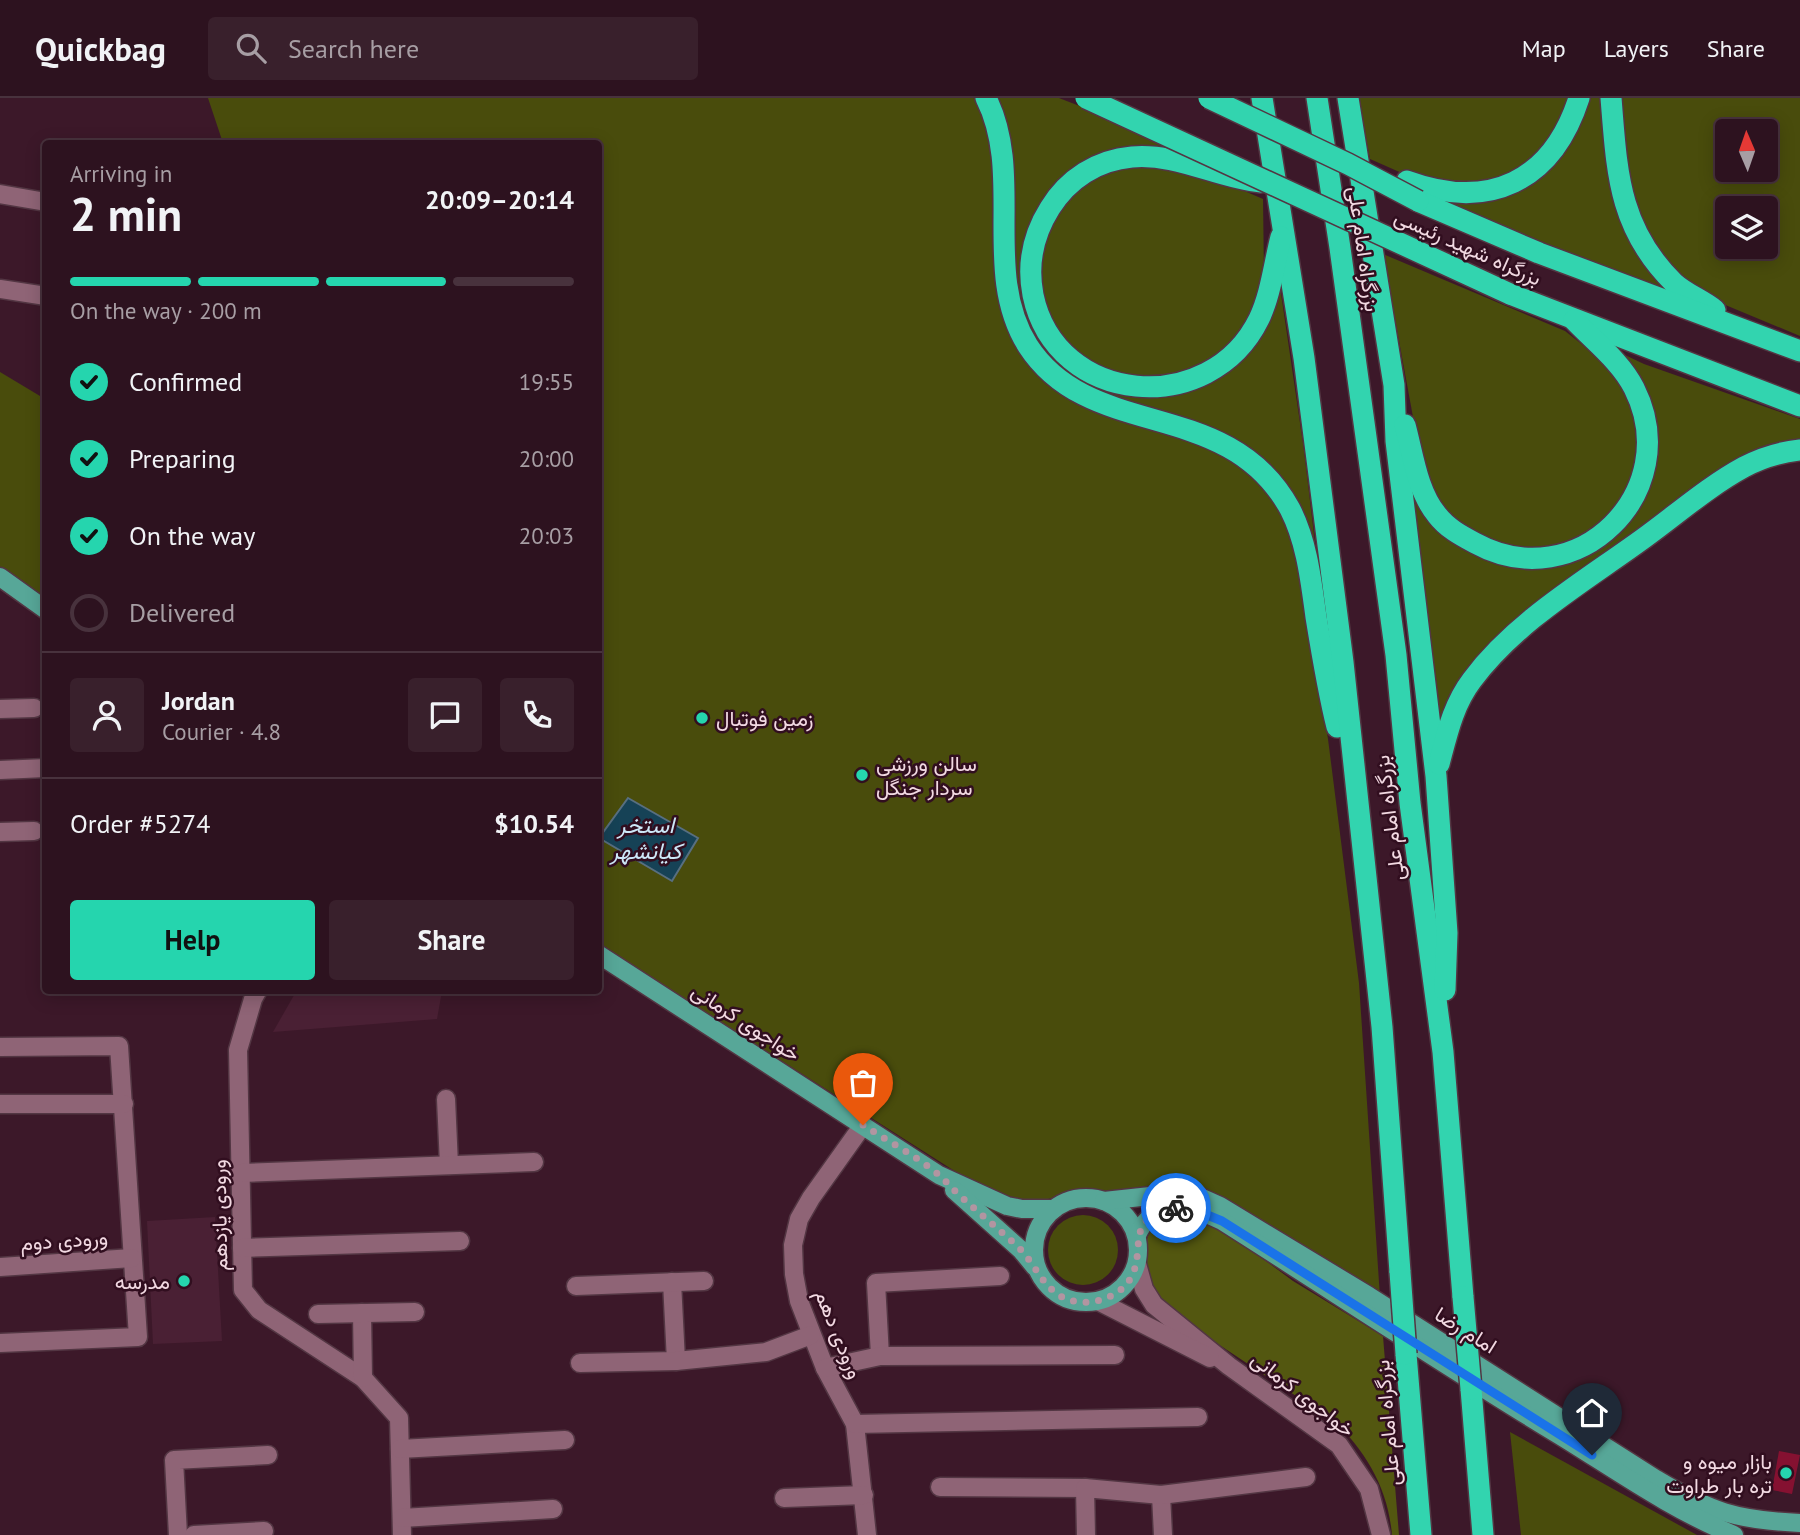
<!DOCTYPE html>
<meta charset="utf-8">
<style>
body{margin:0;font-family:"PT Sans",Vazirmatn,sans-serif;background:#39202c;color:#f1f3f6;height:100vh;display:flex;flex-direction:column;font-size:26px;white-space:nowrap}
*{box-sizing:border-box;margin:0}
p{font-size:23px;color:#a79ea4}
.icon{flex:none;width:38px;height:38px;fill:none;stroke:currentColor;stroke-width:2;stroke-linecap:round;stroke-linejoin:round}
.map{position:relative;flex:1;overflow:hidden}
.drawer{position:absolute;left:42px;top:42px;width:560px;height:854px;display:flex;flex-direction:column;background:#2d121f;border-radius:7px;box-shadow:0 4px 18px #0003,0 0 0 2px #48323d}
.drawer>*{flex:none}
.needle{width:46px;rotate:358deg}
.fabs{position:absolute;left:1715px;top:21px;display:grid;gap:14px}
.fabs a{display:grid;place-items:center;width:63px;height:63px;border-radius:7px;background:#2d121f;box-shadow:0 4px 18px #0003,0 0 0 2px #48323d;font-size:35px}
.pin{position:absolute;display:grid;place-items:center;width:60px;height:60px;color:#fff;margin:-72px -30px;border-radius:50% 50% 50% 0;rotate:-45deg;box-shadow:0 0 7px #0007}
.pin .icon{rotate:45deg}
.courier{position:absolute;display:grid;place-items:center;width:70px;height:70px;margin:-35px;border:5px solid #1a73e8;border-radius:50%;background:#fff;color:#222;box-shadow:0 2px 9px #0007}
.headline em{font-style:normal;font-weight:700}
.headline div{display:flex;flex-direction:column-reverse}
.headline{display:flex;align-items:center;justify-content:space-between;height:119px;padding:0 28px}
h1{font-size:46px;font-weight:700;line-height:52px}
.bar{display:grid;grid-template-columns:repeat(4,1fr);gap:10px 7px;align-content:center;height:84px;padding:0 28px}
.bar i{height:9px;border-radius:5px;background:#48323d}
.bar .selected{background:#25d5ae}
.bar p{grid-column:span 4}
.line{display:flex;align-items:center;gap:18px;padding:0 28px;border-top:2px solid #48323d}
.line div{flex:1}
.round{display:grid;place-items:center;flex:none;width:74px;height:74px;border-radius:7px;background:#39202c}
ol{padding:0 28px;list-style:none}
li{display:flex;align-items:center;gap:21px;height:77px}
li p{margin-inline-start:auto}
li .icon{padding:7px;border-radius:50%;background:#25d5ae;color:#111;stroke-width:4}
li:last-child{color:#a79ea4}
li i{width:38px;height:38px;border:4px solid #48323d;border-radius:50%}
.button{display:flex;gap:14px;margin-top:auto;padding:14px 28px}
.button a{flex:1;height:80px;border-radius:7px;background:#25d5ae;color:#111;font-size:28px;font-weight:700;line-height:80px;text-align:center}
.button a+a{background:#39202c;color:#f1f3f6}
header{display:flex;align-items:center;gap:42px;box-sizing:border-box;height:98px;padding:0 35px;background:#2d121f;border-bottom:2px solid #48323d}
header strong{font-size:33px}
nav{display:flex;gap:38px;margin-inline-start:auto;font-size:24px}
.search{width:490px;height:63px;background:#39202c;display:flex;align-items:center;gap:18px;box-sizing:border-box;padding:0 24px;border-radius:7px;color:#a79ea4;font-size:26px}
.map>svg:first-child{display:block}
.built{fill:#4a2034}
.green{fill:#494c0c;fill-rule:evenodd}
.forest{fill:#535710}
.water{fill:#164256;stroke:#586f80;stroke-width:2}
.building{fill:#851131}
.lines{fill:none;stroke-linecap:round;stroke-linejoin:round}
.minor-casing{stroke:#533643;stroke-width:21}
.major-casing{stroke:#533643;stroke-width:21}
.highway-casing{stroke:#533643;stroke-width:24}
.minor{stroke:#8f6476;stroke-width:18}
.major{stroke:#57a798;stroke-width:18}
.highway{stroke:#32d4af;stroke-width:21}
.highway-bridge-casing{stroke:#533643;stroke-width:24;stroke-linecap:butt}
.highway-bridge{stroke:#32d4af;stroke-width:21}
.done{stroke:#b295a1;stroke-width:7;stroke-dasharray:0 12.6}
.route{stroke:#1a73e8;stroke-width:9}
.poi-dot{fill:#25d5ae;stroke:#310e1f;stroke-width:2.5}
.labels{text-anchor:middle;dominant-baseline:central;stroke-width:5;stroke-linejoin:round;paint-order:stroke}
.street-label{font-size:21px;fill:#f2d9e2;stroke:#310e1f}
.poi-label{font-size:21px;fill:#f2d9e2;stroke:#310e1f;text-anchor:start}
.water-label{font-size:23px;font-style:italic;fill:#cde8f8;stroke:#310e1f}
</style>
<header>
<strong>Quickbag</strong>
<div class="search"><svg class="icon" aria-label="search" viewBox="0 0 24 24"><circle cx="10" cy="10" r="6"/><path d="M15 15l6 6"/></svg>Search here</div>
<nav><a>Map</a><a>Layers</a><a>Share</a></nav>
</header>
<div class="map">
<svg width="1800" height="1437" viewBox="0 0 1800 1437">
<rect width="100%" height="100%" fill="#3c1829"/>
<g class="built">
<polygon points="297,892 442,892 442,893 437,921 273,934"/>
<polygon points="215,1119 222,1243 153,1246 147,1123"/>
</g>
<g class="green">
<path d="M208 0H978L985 15 1031 263 1253 373 1292 431 1328 641 1359 885 1380 1199 1262 1128 1085 1092C1072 1092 1061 1098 1048 1101 1021 1108 999 1096 975 1086L599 847 598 46 223 45Z"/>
<polygon points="993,0 1059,0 1113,21 1222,73 1092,63 1023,171 1085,280 1221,274 1278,175 1304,352 1330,572 1274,378 1116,307 1047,263 1020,214"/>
<polygon points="1358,0 1571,0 1564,20 1529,66 1480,89 1404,76 1370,61"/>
<polygon points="1587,0 1602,0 1616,104 1697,207 1406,89 1439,98 1558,61 1578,32"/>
<path d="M1619 0H1800V238L1711 201 1664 165 1632 104ZM1727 33H1766V72H1727ZM1727 110H1766V149H1727Z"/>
<polygon points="1141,64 1226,85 1263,101 1264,177 1256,213 1229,252 1174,282 1112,277 1059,241 1038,190 1042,142 1073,92 1095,76"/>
<polygon points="1383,156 1565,233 1611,269 1623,287 1638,328 1635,374 1618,408 1587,438 1537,454 1473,440 1439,407 1420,357"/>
<polygon points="1608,249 1644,266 1800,321 1800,344 1509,532 1437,643 1411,380 1446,436 1485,460 1539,471 1579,462 1607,444 1619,433 1653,366"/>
<polygon points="0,274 45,301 45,499 0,471"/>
<circle cx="1083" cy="1152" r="35"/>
<polygon points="1510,1334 1697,1437 1521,1437"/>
</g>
<path class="forest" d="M1166 1118H1191L1224 1132 1293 1183 1383 1238 1399 1437H1392C1388 1390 1366 1353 1332 1321 1292 1296 1254 1270 1215 1244 1200 1234 1180 1224 1167 1210 1144 1184 1131 1139 1166 1118Z"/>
<polygon class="water" points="628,700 698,740 672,783 599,740"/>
<polygon class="building" points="1779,1353 1800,1357 1792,1396 1772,1392"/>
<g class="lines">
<g class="minor-casing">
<g id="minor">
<polyline points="0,96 46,104"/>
<polyline points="0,191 46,198"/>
<polyline points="0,611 34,610"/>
<polyline points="0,672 46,670"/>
<polyline points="0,734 34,733"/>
<polyline points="258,892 253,901 238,952 243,1192 259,1212 363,1280 399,1320 402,1437"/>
<polyline points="0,949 119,948 138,1239 0,1245"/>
<polyline points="446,1001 449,1067"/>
<polyline points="0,1006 124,1006"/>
<polyline points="863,1027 811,1100 799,1121 793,1147 794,1176 799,1203 825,1270 855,1326 867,1437"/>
<polyline points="241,1075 534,1064"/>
<polyline points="242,1150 460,1143"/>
<polyline points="1137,1166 1144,1191 1154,1207 1229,1268 1339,1347 1369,1391 1381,1437"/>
<polyline points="0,1169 132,1160"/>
<polyline points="672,1184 676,1263"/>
<polyline points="576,1188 704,1183"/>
<polyline points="1098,1203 1210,1260"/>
<polyline points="362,1215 363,1280"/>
<polyline points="318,1216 415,1214"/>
<polyline points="880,1258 876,1185 1000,1178"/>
<polyline points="580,1265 676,1263 766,1254 811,1237"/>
<polyline points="825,1270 880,1258 1115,1257"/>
<polyline points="855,1326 1198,1319"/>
<polyline points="400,1351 565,1342"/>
<polyline points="940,1389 1085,1390"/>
<polyline points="1161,1397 1163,1437"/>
<polyline points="784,1400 864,1397"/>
<polyline points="402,1420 553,1411"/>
<polyline points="178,1437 174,1362 268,1357"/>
<polyline points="194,1437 264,1433"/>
<polyline points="1086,1437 1085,1390 1161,1397 1306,1379"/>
</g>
</g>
<g class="major-casing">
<g id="major">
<polyline points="0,479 46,512"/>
<polyline points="598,856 939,1077 1007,1108 1022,1111 1054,1111"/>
<polyline points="954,1092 1021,1152 1035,1169"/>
<circle cx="1086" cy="1152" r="52"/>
<path d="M1104 1103 1169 1096 1200 1099 1220 1108 1369 1198 1656 1381C1711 1414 1736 1422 1800 1425"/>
<path d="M1137 1137C1155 1099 1191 1108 1222 1123 1334 1194 1445 1268 1559 1337 1616 1372 1672 1412 1734 1437"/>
</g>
</g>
<g class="highway-casing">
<g id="highway">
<path d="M986 0C1025 77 981 174 1028 248 1091 345 1228 297 1290 411 1307 444 1311 483 1316 519 1322 556 1328 593 1337 629"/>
<polyline points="1262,0 1304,260 1343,564 1382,929 1400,1174"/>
<polyline points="1317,0 1340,150 1396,557 1410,705 1443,954 1463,1199"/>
<polyline points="1348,0 1394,287 1396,343 1436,678 1447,835 1445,892"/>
<path d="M1611 0C1617 73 1618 130 1674 185 1686 196 1703 202 1715 212"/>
<path d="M1407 83C1489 113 1552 84 1579 0"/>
<path d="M1261 84C1217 80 1178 55 1132 59 1097 62 1068 81 1050 110 1033 137 1027 166 1033 197 1056 308 1210 321 1259 221 1271 196 1274 166 1281 139"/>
<polyline points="1418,103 1539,155 1800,253"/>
<polyline points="1510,196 1800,308"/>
<path d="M1405 327C1413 356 1417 393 1437 417 1447 430 1460 437 1475 445 1577 501 1686 393 1634 290 1621 264 1594 243 1574 222"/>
<path d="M1439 666C1447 636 1453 607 1472 582 1516 523 1585 483 1644 440 1677 416 1709 388 1744 369 1761 360 1781 354 1800 352"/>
<polyline points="1406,1256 1421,1437"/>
<polyline points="1471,1291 1483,1437"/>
</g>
</g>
<use href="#minor" class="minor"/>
<use href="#major" class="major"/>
<use href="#highway" class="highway"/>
<g class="highway-bridge-casing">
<g id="highway-bridge">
<polyline points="1086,0 1510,196"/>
<polyline points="1209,0 1348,66 1418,103"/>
<polyline points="1400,1174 1406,1256"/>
<polyline points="1463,1199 1471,1291"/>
</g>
</g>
<use href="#highway-bridge" class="highway-bridge"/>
</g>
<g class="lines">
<path class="done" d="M863 1027C888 1043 916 1058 939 1077 944 1081 949 1087 954 1092 975 1112 997 1129 1018 1149 1035 1165 1042 1189 1064 1200 1081 1208 1105 1204 1119 1193 1157 1164 1114 1118 1176 1110"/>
<polyline class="route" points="1176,1110 1195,1112 1222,1123 1592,1357"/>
</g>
<g class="poi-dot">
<circle cx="702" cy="620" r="7"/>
<circle cx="862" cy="677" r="7"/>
<circle cx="184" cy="1183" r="7"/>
<circle cx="1786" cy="1375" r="7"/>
</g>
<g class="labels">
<g class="street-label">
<text transform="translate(1468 149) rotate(24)">بزرگراه شهید رئیسی</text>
<text transform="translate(1364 151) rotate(82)">بزرگراه امام علی</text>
<text transform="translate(1389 720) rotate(-97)">بزرگراه امام علی</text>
<text transform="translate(746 924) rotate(33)">خواجوی کرمانی</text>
<text transform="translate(219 1117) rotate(-91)">ورودی یازدهم</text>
<text transform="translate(64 1142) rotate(-4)">ورودی دوم</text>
<text transform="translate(1466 1232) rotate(32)">امام رضا</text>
<text transform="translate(839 1236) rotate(68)">ورودی دهم</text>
<text transform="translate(1303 1296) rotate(38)">خواجوی کرمانی</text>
<text transform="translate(1387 1325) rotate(-95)">بزرگراه امام علی</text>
</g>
<g class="poi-label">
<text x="716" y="620">زمین فوتبال</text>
<text x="876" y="665">سالن ورزشی<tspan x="876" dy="24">سردار جنگل</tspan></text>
<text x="170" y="1183" text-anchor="end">مدرسه</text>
<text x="1772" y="1363" text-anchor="end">بازار میوه و<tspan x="1772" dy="24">تره‌ بار طراوت</tspan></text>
</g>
<g class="water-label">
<text x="646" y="726">استخر<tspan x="646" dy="26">کیانشهر</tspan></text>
</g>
</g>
</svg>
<div class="fabs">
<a><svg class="needle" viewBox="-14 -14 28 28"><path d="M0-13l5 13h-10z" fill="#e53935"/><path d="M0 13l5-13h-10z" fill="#a79ea4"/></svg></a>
<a><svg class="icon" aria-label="layers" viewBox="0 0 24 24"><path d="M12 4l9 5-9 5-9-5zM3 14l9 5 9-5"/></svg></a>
</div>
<div class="pin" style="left:863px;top:1027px;background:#ea580c"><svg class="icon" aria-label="bag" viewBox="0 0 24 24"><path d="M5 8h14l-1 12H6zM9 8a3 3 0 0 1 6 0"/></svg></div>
<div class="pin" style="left:1592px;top:1357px;background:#1f2937"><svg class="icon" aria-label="home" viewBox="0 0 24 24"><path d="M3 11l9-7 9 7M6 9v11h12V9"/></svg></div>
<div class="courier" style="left:1176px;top:1110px"><svg class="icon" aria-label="bike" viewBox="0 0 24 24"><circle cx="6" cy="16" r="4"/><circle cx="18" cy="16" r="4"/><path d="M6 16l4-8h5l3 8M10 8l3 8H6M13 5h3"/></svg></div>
<section class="drawer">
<div class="headline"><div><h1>2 min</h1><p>Arriving in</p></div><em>20:09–20:14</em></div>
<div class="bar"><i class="selected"></i><i class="selected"></i><i class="selected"></i><i></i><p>On the way · 200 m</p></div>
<ol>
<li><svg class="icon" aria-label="check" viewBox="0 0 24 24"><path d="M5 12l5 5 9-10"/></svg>Confirmed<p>19:55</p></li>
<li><svg class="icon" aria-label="check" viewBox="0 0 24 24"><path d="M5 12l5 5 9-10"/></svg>Preparing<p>20:00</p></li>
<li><svg class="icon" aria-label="check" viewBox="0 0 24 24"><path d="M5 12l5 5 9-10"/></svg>On the way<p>20:03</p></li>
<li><i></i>Delivered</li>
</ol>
<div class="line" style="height:126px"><a class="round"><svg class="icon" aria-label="person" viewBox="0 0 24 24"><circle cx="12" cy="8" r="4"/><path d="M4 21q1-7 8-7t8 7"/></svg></a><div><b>Jordan</b><p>Courier · 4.8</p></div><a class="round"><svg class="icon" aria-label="chat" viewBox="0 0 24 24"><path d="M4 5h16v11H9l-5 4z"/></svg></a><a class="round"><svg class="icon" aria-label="phone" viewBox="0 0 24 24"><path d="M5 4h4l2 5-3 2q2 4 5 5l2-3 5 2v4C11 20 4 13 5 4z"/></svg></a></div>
<div class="line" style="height:91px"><div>Order #5274</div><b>$10.54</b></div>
<div class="button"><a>Help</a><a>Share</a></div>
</section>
</div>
